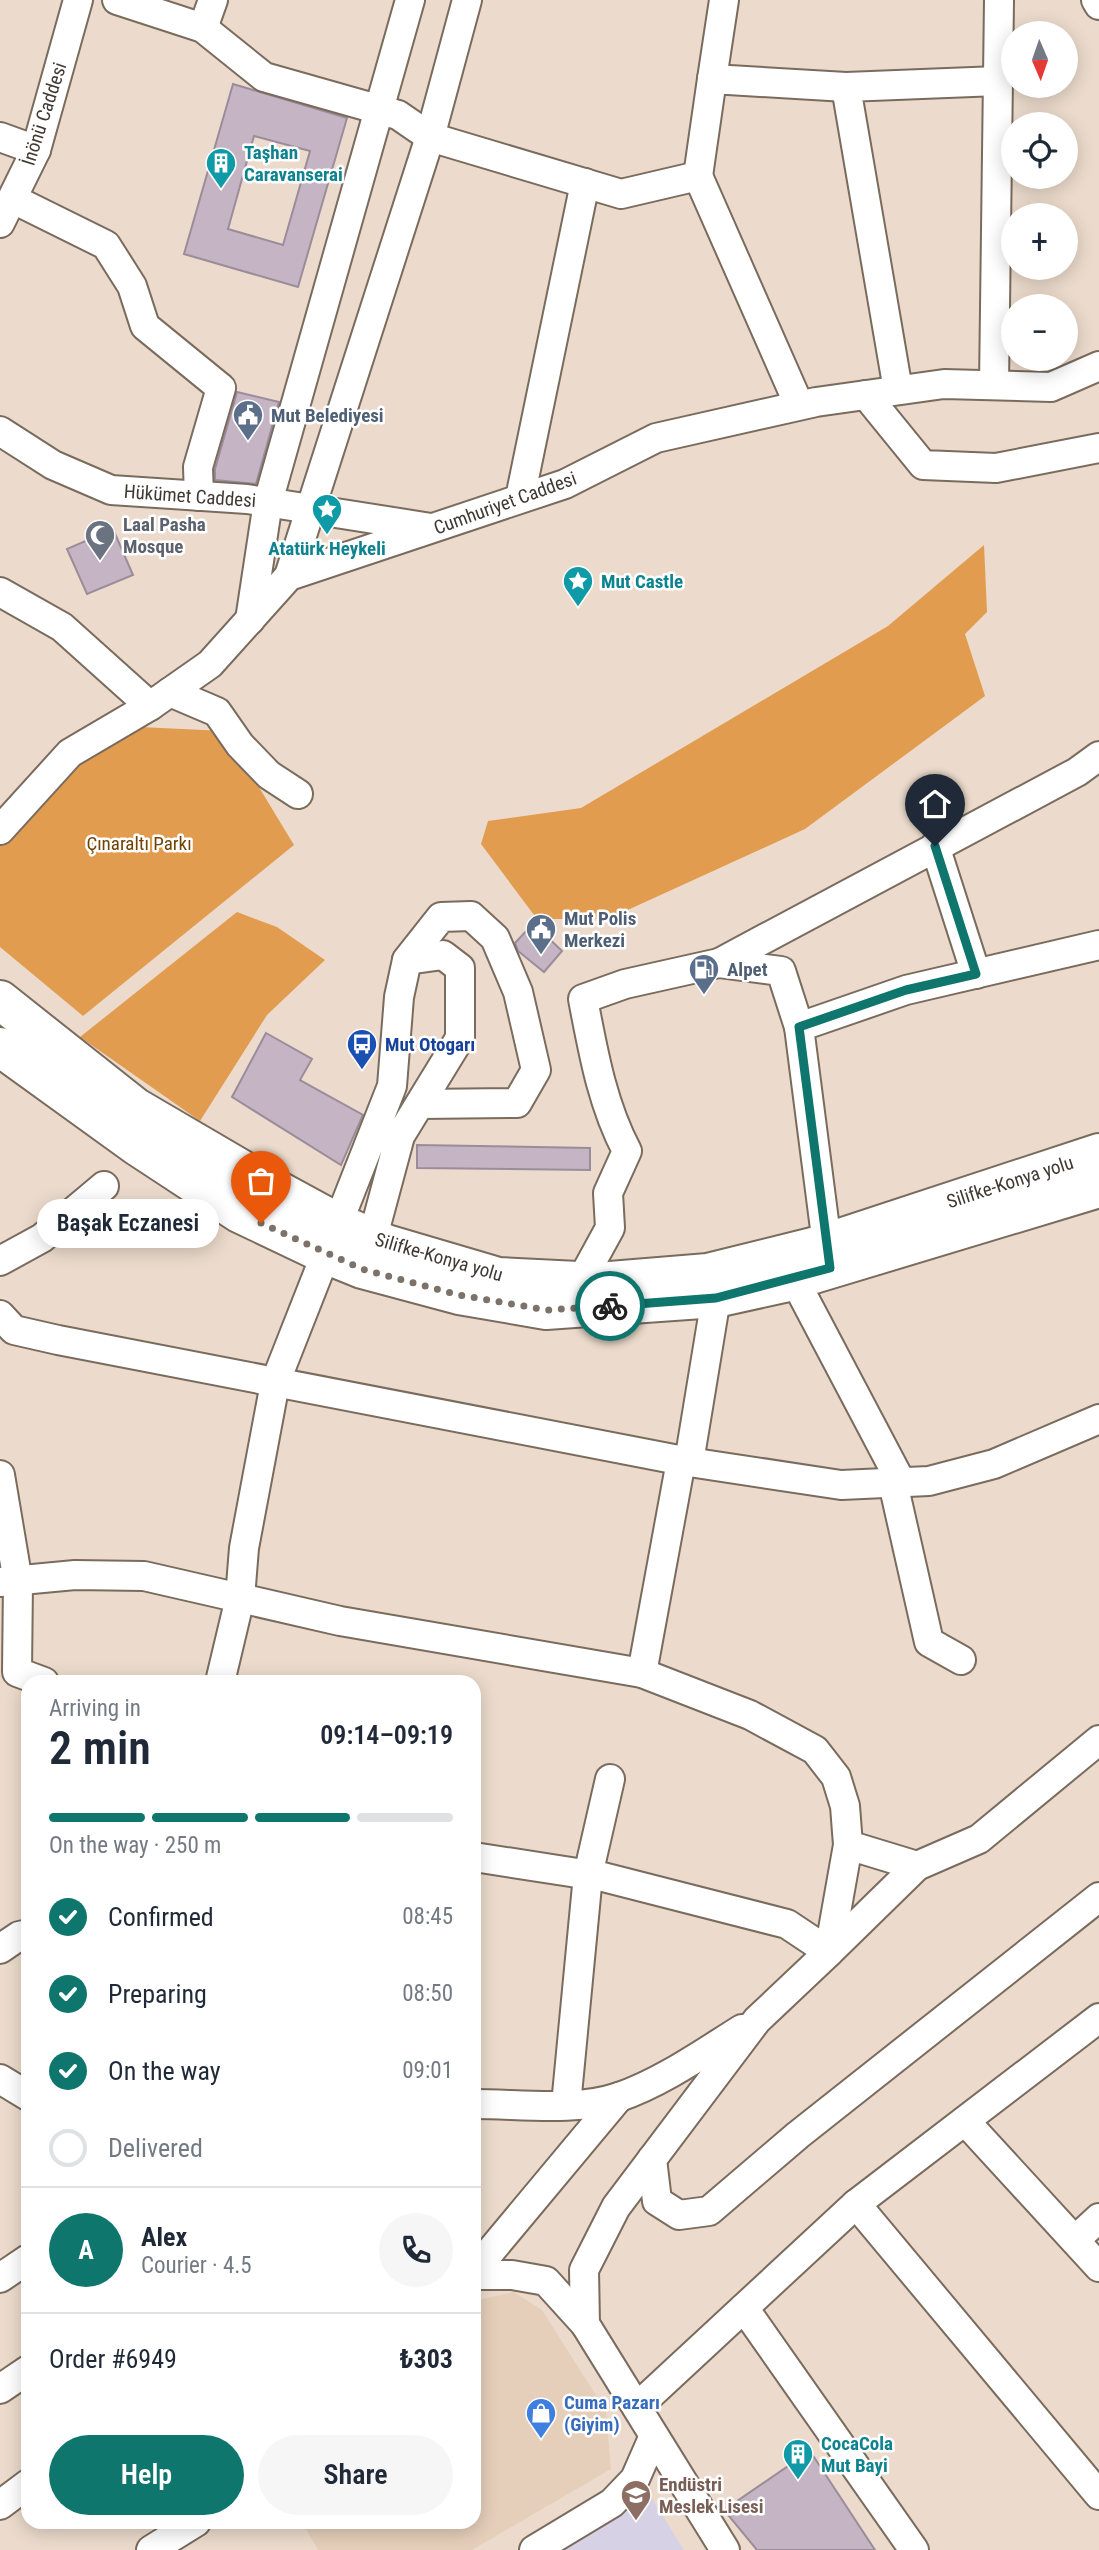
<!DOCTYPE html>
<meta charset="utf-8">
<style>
body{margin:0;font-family:"Roboto Condensed",sans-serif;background:#f6f6f7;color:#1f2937;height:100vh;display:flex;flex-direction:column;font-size:26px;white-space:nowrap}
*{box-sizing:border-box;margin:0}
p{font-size:23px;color:#747a83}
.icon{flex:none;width:38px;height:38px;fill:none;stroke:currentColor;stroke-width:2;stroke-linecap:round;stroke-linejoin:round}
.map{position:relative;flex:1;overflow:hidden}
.sheet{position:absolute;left:21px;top:1675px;width:460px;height:854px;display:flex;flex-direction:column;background:#fff;border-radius:21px;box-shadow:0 4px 18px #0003}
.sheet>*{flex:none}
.needle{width:46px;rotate:178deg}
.buttons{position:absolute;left:1001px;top:21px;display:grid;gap:14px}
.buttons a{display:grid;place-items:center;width:77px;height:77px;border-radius:50%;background:#fff;box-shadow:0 4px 18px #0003;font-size:35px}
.pin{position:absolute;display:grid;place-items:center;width:60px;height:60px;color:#fff;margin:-72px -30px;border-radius:50% 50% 50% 0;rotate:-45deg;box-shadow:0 0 7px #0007}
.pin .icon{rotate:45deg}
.courier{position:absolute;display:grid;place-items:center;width:70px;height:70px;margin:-35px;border:5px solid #0f766e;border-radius:50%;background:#fff;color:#222;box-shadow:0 2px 9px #0007}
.bubble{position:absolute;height:49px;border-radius:24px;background:#fff;box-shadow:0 4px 18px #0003;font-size:23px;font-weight:600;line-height:49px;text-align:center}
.head em{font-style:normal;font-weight:600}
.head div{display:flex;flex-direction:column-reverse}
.head{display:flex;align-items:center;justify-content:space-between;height:119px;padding:0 28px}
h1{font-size:46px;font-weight:600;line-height:52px}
.bar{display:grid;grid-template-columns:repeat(4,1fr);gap:10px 7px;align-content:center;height:84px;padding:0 28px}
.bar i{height:9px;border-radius:5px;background:#e0e1e3}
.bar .on{background:#0f766e}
.bar p{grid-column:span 4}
.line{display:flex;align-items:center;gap:18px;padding:0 28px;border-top:2px solid #e0e1e3}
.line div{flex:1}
.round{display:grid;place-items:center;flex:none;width:74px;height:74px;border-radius:37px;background:#f6f6f7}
ol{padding:0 28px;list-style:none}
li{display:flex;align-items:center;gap:21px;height:77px}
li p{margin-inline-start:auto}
li .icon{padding:7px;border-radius:50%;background:#0f766e;color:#fff;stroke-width:4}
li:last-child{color:#747a83}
li i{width:38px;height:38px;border:4px solid #e0e1e3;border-radius:50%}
.action{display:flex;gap:14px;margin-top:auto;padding:14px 28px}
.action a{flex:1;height:80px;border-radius:42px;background:#0f766e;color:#fff;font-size:28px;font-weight:600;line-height:80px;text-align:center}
.action a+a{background:#f6f6f7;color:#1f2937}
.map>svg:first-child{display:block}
.built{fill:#e5cfba}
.education{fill:#d7d1e6}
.green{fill:#e29c4f}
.building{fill:#c5b4c4;stroke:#9b8c9a;stroke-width:2;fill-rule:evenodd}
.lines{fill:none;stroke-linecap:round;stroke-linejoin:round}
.minor-casing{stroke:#796b5d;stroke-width:32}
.highway-casing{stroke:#796b5d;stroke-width:42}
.minor{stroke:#fff;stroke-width:28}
.highway{stroke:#fff;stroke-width:38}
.done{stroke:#7c7269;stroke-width:7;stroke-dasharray:0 12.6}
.route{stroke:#0f766e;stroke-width:9}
.labels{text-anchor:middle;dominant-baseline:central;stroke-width:5;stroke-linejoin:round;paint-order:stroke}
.street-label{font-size:19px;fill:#403933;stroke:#fff}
.culture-label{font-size:19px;font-weight:bold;fill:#0d838f;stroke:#fff;text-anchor:start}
.service-label{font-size:19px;font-weight:bold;fill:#4e5e75;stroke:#fff;text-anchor:start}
.worship-label{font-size:19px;font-weight:bold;fill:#5b616d;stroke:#fff;text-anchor:start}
.park-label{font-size:19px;fill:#714200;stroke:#fff}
.transit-label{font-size:19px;font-weight:bold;fill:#164399;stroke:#fff;text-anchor:start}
.shop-label{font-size:19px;font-weight:bold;fill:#366cbe;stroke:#fff;text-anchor:start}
.education-label{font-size:19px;font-weight:bold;fill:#785e54;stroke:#fff;text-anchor:start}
</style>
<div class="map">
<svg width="1099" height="2550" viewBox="0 0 1099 2550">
<rect width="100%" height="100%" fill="#ecdbcc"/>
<polygon class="built" points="514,2292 542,2310 606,2411 611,2469 472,2550 318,2550 302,2522 474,2522 474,2311 482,2299"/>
<polygon class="education" points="649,2494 684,2550 563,2550"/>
<g class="green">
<polygon points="984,545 987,612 965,634 985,696 805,829 608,919 537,919 481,844 488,821 581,808 888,626"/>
<polygon points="140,727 225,731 294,845 83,1016 0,947 0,843 75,765"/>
<polygon points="237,912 277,927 325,960 267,1015 200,1121 80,1037"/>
</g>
<g class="building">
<path d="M233 84 347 118 298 287 184 254ZM254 136 310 151 283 245 228 229Z"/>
<polygon points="237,392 279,402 256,484 215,480 215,469"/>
<polygon points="113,529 133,575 87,594 67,549"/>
<polygon points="537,927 562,951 544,972 518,951 515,943 527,930 531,933"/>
<polygon points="266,1033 312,1059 300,1080 363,1115 341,1165 232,1097"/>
<polygon points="417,1145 590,1148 590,1170 417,1168"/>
<polygon points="810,2451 875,2550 757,2550 724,2510"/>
</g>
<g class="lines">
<g class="minor-casing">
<g id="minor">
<polyline points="117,0 203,28 264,77 398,115 430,137 621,194 698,176 712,79 846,87"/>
<polyline points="1096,0 1099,5"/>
<polyline points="203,28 213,0"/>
<polyline points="712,79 724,0"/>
<polyline points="0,137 36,150"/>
<polyline points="698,176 799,405"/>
<polyline points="13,199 106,245 132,286 145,326 221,388 198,467 199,496"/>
<polyline points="0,223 36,150 78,0"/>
<polyline points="994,385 999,0"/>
<polyline points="898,390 846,87 998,81"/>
<polyline points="866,395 923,465 996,468 1099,448"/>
<polyline points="0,431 53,465 111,490 247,499 431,528"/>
<polyline points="520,498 585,183"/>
<polyline points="289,576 430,137 467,0"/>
<polyline points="0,592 62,627 150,706"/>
<polyline points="250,620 268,502 410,0"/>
<polyline points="170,692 217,712 240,745 269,775 298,794"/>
<polyline points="0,830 70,753 150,706 210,664 289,576 565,484 656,438 816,402 944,384 1051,387 1099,366"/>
<polyline points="935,846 976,974"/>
<polyline points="407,960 441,917 471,916 495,938 518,992 536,1070 517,1103 420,1104"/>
<polyline points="719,963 1077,772 1099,756"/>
<polyline points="368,1255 400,1136 460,1038 460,968 443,955 407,960 399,997 392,1086 275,1383 244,1548 240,1598 340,1621 642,1673 750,1715 815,1750 836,1777 845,1806 848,1845 829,1952 757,2020 616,2207 584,2270 585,2324 725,2550"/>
<polyline points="829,1260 799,1027 906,990 1099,945"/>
<polyline points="0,1261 42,1238 104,1186"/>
<polyline points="794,1279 901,1482"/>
<path d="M581 1281 610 1228 608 1193 627 1151C602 1104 593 1051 583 999L625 984 719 963 781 971 799 1027"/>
<polyline points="0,1315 14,1330 58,1340 689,1462 841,1485 929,1481 994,1464 1099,1419"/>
<polyline points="689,1462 716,1298"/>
<polyline points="0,1475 18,1582 17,1672 44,1682"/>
<polyline points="893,1483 929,1642 961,1660"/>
<polyline points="0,1582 75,1575 144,1576 240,1598 220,1682"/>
<polyline points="642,1673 681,1461"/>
<polyline points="848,1845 917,1866"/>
<polyline points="474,1857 603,1877 787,1924 829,1952 917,1866 979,1839 1099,1740"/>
<polyline points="0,1949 19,1936 28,1934"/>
<polyline points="0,2079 28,2096"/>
<path d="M474 2104C521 2104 575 2112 619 2097 661 2083 705 2052 742 2029"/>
<polyline points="566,2105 588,1875 610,1779"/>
<polyline points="965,2121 1099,2267"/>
<polyline points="652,2159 657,2201 679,2215 709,2211 798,2135 1099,1897"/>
<polyline points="856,2204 1099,2495"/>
<polyline points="1075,2240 1099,2218"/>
<polyline points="474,2271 619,2097"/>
<polyline points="474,2275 512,2275 546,2281 585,2324"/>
<polyline points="0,2278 28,2259"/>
<polyline points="744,2308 914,2550"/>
<polyline points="0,2389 28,2370"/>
<polyline points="637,2407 856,2204 1099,2018"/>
<polyline points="0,2505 28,2484"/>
<polyline points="151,2550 196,2522"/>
<polyline points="534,2550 612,2503 635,2479 653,2438"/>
</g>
</g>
<g class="highway-casing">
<g id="highway">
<polyline points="0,1000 135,1107 270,1186 338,1223 386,1244 498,1277 598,1282 708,1273 813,1247 1099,1153"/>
<polyline points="0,1047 137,1146 239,1213 325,1254 362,1269 459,1295 546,1310 716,1298 784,1283 1099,1188"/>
</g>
</g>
<use href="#minor" class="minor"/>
<use href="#highway" class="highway"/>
</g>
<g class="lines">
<polyline class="done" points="261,1223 362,1269 459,1295 547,1310 610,1306"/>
<polyline class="route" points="610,1306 716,1298 830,1268 799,1027 906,990 976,974 935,846"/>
</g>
<defs>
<g id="building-pin" transform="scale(1.575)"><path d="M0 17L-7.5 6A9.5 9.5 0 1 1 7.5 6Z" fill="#0f9aa8" stroke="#fff"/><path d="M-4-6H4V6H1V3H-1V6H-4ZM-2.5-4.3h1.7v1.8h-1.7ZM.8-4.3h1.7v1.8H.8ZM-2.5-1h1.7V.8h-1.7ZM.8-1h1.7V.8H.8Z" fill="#fff"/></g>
<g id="civic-pin" transform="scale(1.575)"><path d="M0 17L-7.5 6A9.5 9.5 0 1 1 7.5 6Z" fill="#5c6f8a" stroke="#fff"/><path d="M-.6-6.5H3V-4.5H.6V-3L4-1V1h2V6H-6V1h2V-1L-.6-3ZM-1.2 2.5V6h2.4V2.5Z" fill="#fff"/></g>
<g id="sight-pin" transform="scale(1.575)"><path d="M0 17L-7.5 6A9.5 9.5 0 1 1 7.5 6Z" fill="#0f9aa8" stroke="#fff"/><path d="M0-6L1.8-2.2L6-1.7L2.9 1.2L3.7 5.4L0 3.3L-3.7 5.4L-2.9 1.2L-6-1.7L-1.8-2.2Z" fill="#fff"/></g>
<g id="mosque-pin" transform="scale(1.575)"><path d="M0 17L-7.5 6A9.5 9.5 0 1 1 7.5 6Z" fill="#6b7280" stroke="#fff"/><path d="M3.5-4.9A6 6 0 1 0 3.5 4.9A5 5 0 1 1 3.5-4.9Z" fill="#fff"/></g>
<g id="fuel-pin" transform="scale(1.575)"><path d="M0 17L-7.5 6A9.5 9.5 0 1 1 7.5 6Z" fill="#5c6f8a" stroke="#fff"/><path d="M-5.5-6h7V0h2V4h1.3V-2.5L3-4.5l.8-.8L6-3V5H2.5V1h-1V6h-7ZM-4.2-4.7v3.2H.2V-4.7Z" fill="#fff"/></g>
<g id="bus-pin" transform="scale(1.575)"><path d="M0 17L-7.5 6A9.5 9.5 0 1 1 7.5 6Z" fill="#1a4fb4" stroke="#fff"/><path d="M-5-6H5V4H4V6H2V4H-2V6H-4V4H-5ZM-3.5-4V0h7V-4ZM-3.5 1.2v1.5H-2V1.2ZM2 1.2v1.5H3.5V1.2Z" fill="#fff"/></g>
<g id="shop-pin" transform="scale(1.575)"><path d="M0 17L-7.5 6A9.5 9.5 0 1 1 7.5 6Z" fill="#3f7fe0" stroke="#fff"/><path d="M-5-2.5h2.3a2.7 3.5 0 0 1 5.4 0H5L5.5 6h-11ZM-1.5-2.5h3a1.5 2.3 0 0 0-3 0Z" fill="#fff"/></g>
<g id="school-pin" transform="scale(1.575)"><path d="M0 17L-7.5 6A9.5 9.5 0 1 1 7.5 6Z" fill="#8d6e63" stroke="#fff"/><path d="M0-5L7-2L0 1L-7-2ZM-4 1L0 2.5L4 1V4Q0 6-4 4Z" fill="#fff"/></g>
</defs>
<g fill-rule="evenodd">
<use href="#building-pin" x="221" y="163"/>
<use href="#civic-pin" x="248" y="415"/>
<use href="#sight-pin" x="327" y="509"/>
<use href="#mosque-pin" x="100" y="535"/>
<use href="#sight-pin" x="578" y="581"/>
<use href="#civic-pin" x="541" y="929"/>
<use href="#fuel-pin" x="704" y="969"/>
<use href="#bus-pin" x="362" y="1044"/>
<use href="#shop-pin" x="541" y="2413"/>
<use href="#building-pin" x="798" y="2454"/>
<use href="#school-pin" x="636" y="2495"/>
</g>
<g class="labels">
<g class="street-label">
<text transform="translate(44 114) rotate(-72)">İnönü Caddesi</text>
<text transform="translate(190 496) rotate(4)">Hükümet Caddesi</text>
<text transform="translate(505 503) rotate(-20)">Cumhuriyet Caddesi</text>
<text transform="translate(1010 1182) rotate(-18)">Silifke-Konya yolu</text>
<text transform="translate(439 1257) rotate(16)">Silifke-Konya yolu</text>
</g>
<g class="culture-label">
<text x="244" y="152">Taşhan<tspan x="244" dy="22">Caravanserai</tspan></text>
<text x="327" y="548" text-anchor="middle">Atatürk Heykeli</text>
<text x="601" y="581">Mut Castle</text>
<text x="821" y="2443">CocaCola<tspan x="821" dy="22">Mut Bayi</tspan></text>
</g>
<g class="service-label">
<text x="271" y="415">Mut Belediyesi</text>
<text x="564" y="918">Mut Polis<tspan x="564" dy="22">Merkezi</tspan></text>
<text x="727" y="969">Alpet</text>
</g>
<g class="worship-label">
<text x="123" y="524">Laal Pasha<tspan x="123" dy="22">Mosque</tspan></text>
</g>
<g class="park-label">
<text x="139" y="843">Çınaraltı Parkı</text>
</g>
<g class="transit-label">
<text x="385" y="1044">Mut Otogarı</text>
</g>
<g class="shop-label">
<text x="564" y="2402">Cuma Pazarı<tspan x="564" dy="22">(Giyim)</tspan></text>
</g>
<g class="education-label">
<text x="659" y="2484">Endüstri<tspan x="659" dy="22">Meslek Lisesi</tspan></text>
</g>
</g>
</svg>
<div class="buttons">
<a><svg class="needle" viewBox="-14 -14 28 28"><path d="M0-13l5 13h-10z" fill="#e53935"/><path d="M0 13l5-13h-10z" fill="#747a83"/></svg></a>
<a><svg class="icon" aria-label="locate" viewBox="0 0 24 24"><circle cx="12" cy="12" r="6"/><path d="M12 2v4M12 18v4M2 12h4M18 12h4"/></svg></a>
<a>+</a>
<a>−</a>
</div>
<div class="pin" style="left:261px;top:1223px;background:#ea580c"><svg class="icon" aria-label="bag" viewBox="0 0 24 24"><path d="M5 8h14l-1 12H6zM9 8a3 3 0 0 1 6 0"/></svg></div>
<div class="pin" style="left:935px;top:846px;background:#1f2937"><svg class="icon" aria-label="home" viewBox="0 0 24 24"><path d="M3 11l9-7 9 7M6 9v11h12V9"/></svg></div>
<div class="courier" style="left:610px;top:1306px"><svg class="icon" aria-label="bike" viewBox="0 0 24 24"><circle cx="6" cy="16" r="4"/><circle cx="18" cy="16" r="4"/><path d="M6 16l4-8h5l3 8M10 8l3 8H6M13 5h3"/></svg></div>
<div class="bubble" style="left:37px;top:1199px;width:182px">Başak Eczanesi</div>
<section class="sheet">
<div class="head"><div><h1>2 min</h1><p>Arriving in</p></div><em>09:14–09:19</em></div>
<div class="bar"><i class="on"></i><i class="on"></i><i class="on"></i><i></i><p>On the way · 250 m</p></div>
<ol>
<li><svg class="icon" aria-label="check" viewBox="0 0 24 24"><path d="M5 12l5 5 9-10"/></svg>Confirmed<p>08:45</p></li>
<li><svg class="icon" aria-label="check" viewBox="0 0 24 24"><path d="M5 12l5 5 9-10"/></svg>Preparing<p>08:50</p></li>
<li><svg class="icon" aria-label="check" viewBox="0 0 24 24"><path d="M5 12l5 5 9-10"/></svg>On the way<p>09:01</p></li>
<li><i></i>Delivered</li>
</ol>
<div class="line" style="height:126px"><b class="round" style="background:#0f766e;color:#fff">A</b><div><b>Alex</b><p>Courier · 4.5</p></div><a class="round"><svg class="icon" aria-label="phone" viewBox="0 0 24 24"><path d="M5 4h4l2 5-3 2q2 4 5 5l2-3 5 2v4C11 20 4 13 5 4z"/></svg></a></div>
<div class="line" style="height:91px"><div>Order #6949</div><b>₺303</b></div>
<div class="action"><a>Help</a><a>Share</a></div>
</section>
</div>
